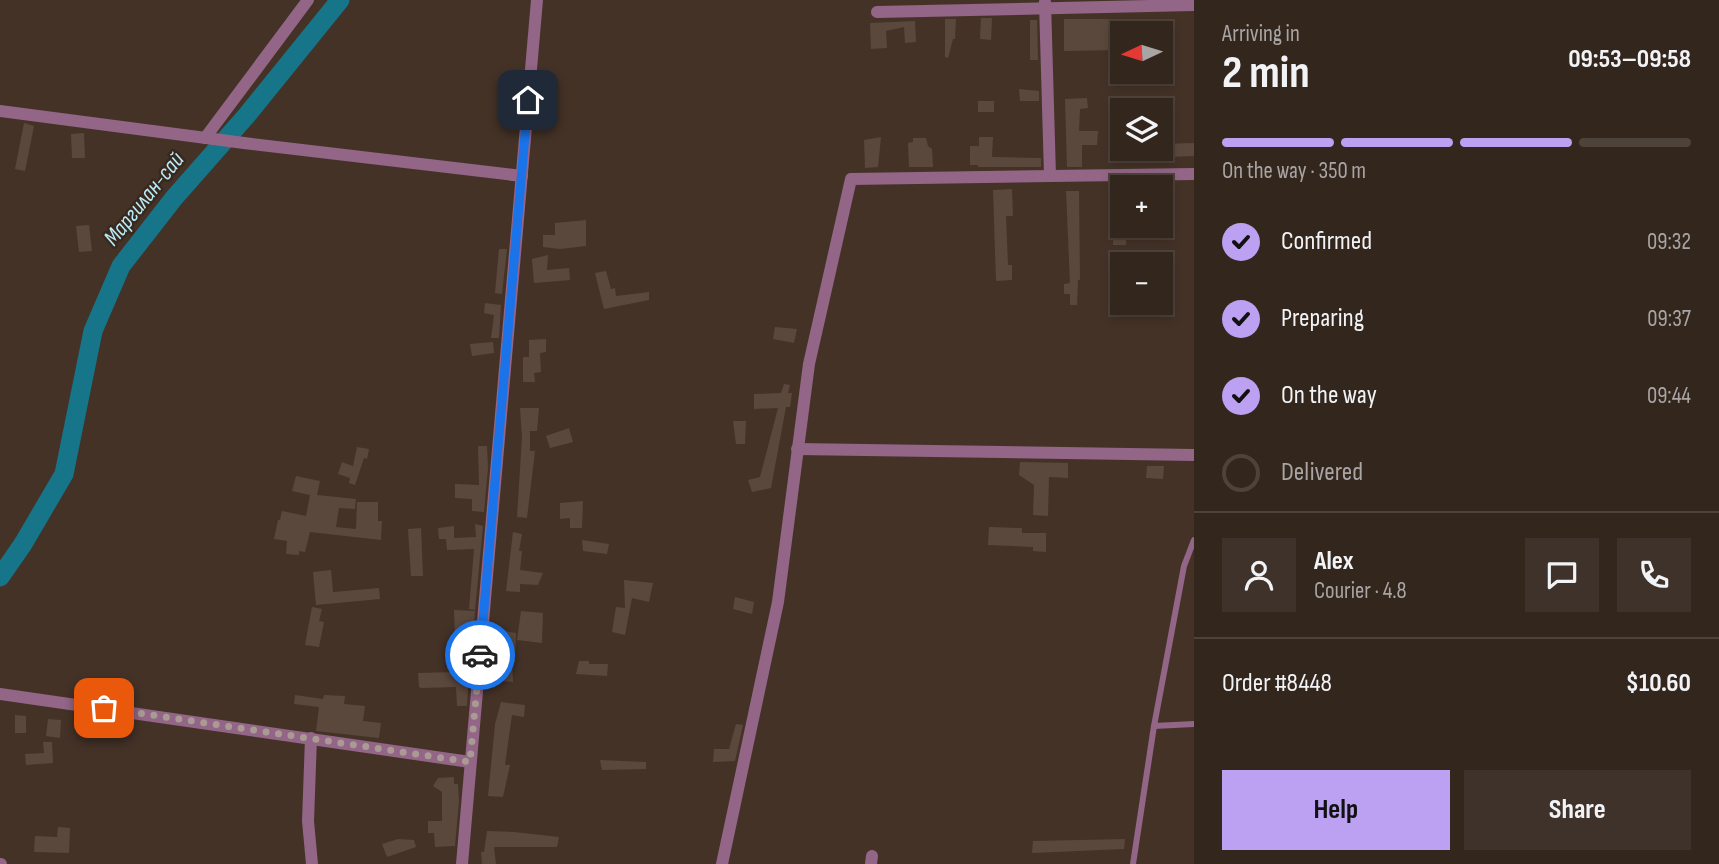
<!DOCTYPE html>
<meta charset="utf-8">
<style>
body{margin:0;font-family:"Sofia Sans Condensed",sans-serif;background:#3e322a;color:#f1f3f6;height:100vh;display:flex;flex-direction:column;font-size:26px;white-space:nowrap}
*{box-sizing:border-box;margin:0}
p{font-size:23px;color:#a9a5a4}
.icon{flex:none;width:38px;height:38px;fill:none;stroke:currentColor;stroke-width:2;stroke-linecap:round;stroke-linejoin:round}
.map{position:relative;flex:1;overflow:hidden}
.sheet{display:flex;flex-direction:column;background:#33261d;width:525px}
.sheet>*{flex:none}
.needle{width:46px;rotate:266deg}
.fabs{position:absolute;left:1110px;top:21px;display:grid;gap:14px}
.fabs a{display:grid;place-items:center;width:63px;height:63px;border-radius:0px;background:#33261d;box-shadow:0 4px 10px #0003,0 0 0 2px #4e433b;font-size:35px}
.pin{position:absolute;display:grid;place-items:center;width:60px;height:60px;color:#fff;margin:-30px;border-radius:14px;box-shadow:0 4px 10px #0006}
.courier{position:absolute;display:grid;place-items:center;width:70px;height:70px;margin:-35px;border:5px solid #1a73e8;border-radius:50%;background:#fff;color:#222;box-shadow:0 2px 9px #0007}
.summary em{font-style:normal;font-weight:700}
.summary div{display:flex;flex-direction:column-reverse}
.summary{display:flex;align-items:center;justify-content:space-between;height:119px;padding:0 28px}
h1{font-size:46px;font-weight:700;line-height:52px}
.bar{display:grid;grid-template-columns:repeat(4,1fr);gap:10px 7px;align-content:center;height:84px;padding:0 28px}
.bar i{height:9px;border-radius:5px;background:#4e433b}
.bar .on{background:#bca0f2}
.bar p{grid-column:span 4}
.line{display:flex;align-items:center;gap:18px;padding:0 28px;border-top:2px solid #4e433b}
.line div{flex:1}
.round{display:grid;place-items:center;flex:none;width:74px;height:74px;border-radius:0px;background:#3e322a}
ol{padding:0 28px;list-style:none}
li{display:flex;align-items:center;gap:21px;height:77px}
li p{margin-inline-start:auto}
li .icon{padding:7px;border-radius:50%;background:#bca0f2;color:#111;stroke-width:4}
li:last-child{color:#a9a5a4}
li i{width:38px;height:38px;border:4px solid #4e433b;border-radius:50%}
.action{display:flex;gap:14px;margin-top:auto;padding:14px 28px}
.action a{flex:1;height:80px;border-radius:0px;background:#bca0f2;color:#111;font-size:28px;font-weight:700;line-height:80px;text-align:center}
.action a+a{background:#3e322a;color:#f1f3f6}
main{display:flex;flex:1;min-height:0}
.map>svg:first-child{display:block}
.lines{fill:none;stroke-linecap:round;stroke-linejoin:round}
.river{stroke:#167588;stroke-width:19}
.building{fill:#5b483d}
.service{stroke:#936587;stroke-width:6}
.minor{stroke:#936587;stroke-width:12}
.done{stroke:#a99b94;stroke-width:7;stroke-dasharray:0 12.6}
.route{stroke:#1a73e8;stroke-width:9}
.labels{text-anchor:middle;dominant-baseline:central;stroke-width:5;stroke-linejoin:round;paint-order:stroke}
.water-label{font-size:23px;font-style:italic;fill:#b8ecf9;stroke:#39281d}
</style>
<main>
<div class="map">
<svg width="1194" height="864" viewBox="0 0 1194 864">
<rect width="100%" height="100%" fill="#443227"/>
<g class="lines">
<polyline class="river" points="0,577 23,544 64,474 93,331 121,266 174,198 247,115 340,0"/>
</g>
<g class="building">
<polygon points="981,18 992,18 991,40 980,39"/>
<polygon points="945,19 956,19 955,39 953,39 948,58 945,57"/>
<polygon points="1064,19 1119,19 1119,50 1064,51"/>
<polygon points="1169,19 1170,42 1160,43 1160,33 1141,33 1141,21"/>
<polygon points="1030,20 1037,20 1038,60 1030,60"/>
<polygon points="915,21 916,42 905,43 904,27 886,31 887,48 871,49 870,23"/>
<polygon points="1019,89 1039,91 1039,101 1020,101"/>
<polygon points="1087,98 1088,108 1080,109 1079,131 1098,131 1097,145 1082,145 1082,167 1067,167 1065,99"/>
<rect x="978" y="101" width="16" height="11"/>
<polygon points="24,123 34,126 25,171 15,169"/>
<polygon points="84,133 85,158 72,158 71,134"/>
<polygon points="881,137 878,167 865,168 864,140"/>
<polygon points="979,137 993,137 992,157 1041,158 1041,167 978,167 978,165 970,165 970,146 979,146"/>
<polygon points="913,138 926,138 928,146 932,149 933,167 909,167 908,143 913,142"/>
<polygon points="1194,143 1194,156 1168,157 1160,153 1160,144"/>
<polygon points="1160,188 1173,189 1171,234 1160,233"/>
<polygon points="1012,189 1013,216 1006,216 1008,265 1012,265 1012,280 996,281 993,190"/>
<polygon points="1066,191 1079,191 1080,280 1078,280 1077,305 1070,305 1070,294 1064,294 1064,284 1070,283"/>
<polygon points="586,220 586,246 560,249 543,247 543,235 555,235 555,223"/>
<polygon points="89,225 92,251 79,252 76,226"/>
<polygon points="1114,226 1127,226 1126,245 1113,245"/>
<polygon points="499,249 507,249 502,294 495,293"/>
<polygon points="548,255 547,270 569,268 570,280 534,283 532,259"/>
<polygon points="606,271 611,289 615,288 616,296 649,292 649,300 604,309 595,273"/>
<polygon points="485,303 501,305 499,338 491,338 494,315 484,313"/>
<polygon points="775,327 797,329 794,343 773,339"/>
<polygon points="546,339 546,352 540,353 541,372 534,373 535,382 523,382 523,357 529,357 529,340"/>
<polygon points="493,342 494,353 472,356 470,344"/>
<polygon points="784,384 790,385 788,393 792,393 790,407 786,407 771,488 752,492 748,480 760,477 778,408 754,409 754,394 781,393"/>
<polygon points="520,408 539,408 537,431 530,431 530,451 535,451 527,518 517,517 522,437"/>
<polygon points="733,421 746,421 745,444 736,444"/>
<polygon points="569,428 573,442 550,448 546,436"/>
<polygon points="478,446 487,446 488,468 484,512 472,511 472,499 455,498 455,484 479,485"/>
<polygon points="357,447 369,449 367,459 364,458 355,485 349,483 350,478 338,474 342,462 353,466"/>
<polygon points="1020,462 1068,463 1068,478 1049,477 1048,516 1033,515 1034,485 1019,475"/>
<polygon points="1147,466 1164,466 1163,479 1146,478"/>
<polygon points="296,476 320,481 317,495 356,499 355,509 339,508 336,527 356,529 357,502 378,502 378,521 382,521 381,540 310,532 305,552 299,551 299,555 286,554 287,541 274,539 278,520 280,520 282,511 306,516 310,495 292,491"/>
<polygon points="583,501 582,528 570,528 570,518 560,519 560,503"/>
<polygon points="475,524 483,526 475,610 469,609 474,549 447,550 446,539 439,539 438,528 454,526 454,538 476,537"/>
<polygon points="989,527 1022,528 1022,533 1046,533 1046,552 1033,551 1033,547 988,545"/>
<polygon points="421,528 423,576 411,576 408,529"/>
<polygon points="513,532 522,534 519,551 522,551 520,570 543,573 538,585 520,584 520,592 506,591"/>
<polygon points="582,540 609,544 607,554 583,551"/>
<polygon points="331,570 333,592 379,588 380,599 316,605 313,572"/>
<polygon points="624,580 653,583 649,602 632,598 625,635 612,632 616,607 625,608"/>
<polygon points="735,597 754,602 752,614 733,609"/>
<polygon points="312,607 322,609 319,621 324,622 319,647 305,645"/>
<polygon points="454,610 475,611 474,624 472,624 467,706 457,706 456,687 421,688 419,687 418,673 456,672"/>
<polygon points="521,611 543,613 542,643 517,640"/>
<polygon points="504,631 516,633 515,662 512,662 513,682 500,681"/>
<polygon points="579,661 589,661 589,664 608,664 607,676 576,674"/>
<polygon points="295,695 323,699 324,695 345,696 344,704 365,706 363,721 381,723 379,738 316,731 319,707 294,704"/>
<polygon points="501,702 525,705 524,717 512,715 505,765 510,765 503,797 488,796 495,724"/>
<polygon points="15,715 26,716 26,733 15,733"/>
<polygon points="48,719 61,720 60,738 46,736"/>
<polygon points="736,724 743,725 735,761 713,762 714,749 729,749"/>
<polygon points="43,742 52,742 53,763 26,765 25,754 44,753"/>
<polygon points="600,760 646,762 646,769 602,770"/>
<polygon points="454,777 454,784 458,784 459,801 455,846 435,847 434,833 428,833 428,821 442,821 442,792 433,786 438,778"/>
<polygon points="58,827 70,828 69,853 34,852 35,836 57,837"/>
<polygon points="487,831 514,832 559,837 557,847 494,847 496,864 482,864 481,852 484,852"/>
<polygon points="398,839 414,840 416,847 387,857 382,844"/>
<polygon points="1125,839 1124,849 1032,853 1033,841"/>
</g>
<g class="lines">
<g class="service">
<polyline points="1194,540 1184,566 1154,726 1194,724"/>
<polyline points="1133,864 1154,726"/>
</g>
<g class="minor">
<polyline points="1045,2 1050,176"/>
<polyline points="877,12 1194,5"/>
<polyline points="0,111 244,143 522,176"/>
<polyline points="205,138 308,0"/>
<polyline points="797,449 1194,455"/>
<polyline points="0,694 470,762"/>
<polyline points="311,738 308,821 312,864"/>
<polyline points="0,864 1,864"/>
<polyline points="462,864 537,0"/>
<polyline points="722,864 778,602 809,364 851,179 1194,174"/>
<polyline points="871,864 872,856"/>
</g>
</g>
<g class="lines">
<polyline class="done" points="104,708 470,762 480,655"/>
<polyline class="route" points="480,655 528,100"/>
</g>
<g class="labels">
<g class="water-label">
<text transform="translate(144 199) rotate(-51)">Маргилан-сай</text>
</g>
</g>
</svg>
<div class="fabs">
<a><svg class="needle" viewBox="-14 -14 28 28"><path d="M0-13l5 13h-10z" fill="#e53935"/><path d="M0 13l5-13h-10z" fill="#a9a5a4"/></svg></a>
<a><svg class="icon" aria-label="layers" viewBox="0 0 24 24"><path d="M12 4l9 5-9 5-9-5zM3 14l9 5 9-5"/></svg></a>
<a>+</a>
<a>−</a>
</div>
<div class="pin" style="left:104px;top:708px;background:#ea580c"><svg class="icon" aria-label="bag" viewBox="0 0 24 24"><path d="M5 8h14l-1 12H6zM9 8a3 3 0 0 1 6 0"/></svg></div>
<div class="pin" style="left:528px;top:100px;background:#1f2937"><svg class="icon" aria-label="home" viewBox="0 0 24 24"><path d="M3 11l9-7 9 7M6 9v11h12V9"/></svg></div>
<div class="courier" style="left:480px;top:655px"><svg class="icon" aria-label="car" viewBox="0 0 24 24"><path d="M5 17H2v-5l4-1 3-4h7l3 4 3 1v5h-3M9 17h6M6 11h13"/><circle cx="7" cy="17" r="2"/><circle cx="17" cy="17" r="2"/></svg></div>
</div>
<section class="sheet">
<div class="summary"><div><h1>2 min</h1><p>Arriving in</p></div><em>09:53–09:58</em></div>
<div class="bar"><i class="on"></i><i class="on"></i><i class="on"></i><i></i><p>On the way · 350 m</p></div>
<ol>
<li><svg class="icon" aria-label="check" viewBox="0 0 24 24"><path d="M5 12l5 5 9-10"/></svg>Confirmed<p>09:32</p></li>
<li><svg class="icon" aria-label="check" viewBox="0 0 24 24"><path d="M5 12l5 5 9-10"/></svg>Preparing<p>09:37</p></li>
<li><svg class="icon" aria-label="check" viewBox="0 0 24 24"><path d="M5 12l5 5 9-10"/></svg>On the way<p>09:44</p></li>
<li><i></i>Delivered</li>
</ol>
<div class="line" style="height:126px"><a class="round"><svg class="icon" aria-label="person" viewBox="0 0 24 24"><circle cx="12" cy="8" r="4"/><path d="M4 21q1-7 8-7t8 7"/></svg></a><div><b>Alex</b><p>Courier · 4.8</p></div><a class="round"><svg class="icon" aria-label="chat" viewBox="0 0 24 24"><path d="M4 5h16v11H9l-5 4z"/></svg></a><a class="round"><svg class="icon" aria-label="phone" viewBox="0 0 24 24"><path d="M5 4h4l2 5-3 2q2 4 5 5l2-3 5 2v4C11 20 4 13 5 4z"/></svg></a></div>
<div class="line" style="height:91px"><div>Order #8448</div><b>$10.60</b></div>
<div class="action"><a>Help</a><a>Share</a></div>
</section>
</main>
